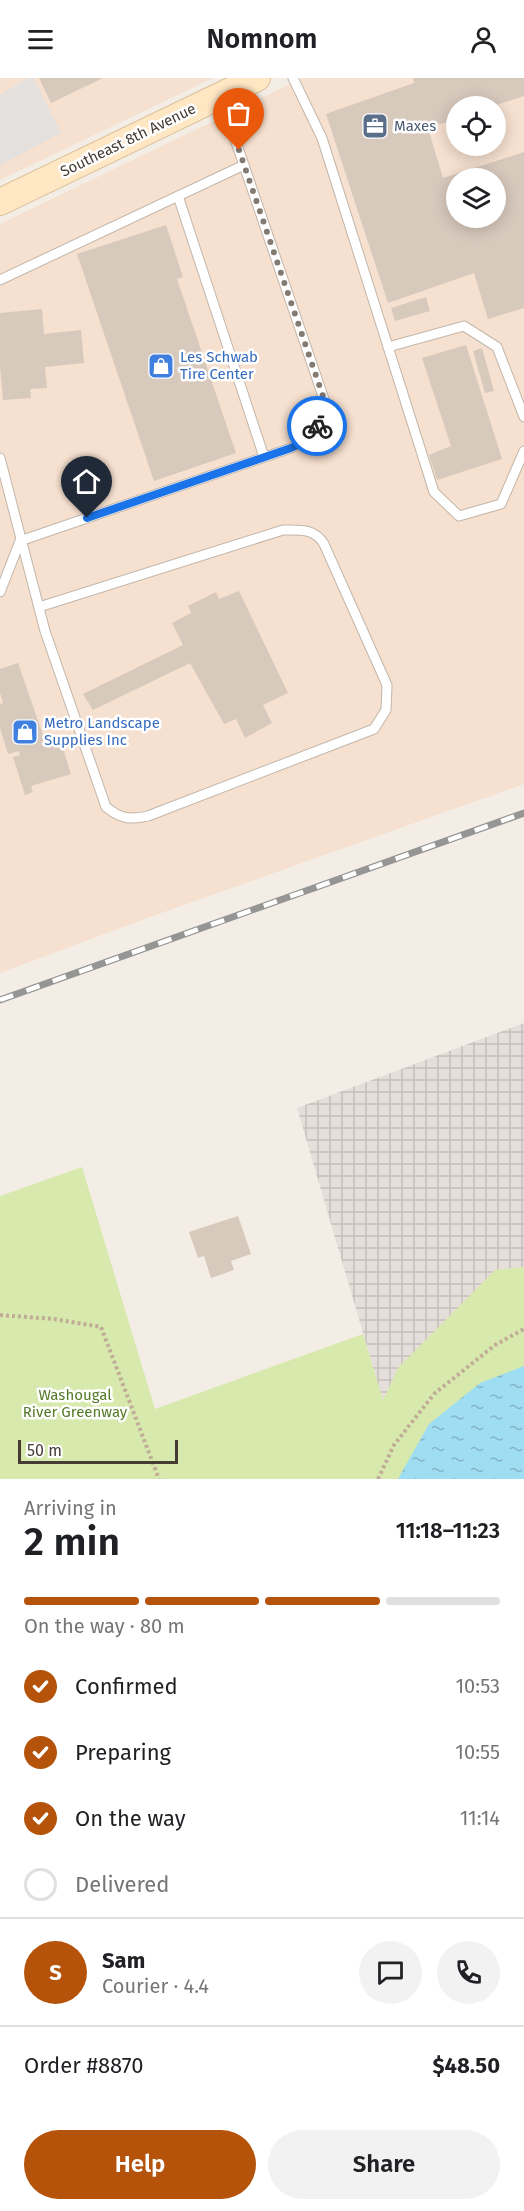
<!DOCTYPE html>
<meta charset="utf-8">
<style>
body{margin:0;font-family:"Fira Sans",sans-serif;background:#f2f2f2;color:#202124;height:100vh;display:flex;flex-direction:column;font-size:22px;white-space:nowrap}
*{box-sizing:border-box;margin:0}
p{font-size:20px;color:#757577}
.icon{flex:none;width:33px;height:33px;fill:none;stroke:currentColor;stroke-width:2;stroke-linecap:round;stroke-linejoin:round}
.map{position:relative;height:1401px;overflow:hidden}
.drawer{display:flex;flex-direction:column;background:#fff;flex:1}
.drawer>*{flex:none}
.fabs{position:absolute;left:446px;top:18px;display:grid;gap:12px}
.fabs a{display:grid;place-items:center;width:60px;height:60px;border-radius:50%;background:#fff;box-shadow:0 3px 15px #0003;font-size:30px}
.scale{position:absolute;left:18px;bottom:15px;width:160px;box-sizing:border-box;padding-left:6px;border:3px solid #463c34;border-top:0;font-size:16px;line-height:21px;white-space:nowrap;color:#463c34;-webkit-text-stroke:4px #fff;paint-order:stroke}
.pin{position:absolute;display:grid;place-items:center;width:51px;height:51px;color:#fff;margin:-62px -26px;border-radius:50% 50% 50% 0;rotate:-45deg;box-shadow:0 0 6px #0007}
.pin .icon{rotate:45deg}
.courier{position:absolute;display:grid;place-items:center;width:60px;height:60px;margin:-30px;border:4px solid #1a73e8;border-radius:50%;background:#fff;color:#222;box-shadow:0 2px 8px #0007}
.summary em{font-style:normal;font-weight:600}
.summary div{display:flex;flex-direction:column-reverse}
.summary{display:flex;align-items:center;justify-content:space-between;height:102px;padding:0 24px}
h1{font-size:39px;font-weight:600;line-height:45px}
.bar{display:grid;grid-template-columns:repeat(4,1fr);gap:9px 6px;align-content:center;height:72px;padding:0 24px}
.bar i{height:8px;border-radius:4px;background:#e0e0e0}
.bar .active{background:#b45309}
.bar p{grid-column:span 4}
.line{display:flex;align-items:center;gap:15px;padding:0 24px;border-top:2px solid #e0e0e0}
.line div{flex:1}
.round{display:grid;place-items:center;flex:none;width:63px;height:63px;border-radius:32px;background:#f2f2f2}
ol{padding:0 24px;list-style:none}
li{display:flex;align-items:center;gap:18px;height:66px}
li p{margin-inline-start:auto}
li .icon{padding:6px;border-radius:50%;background:#b45309;color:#fff;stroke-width:4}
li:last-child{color:#757577}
li i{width:33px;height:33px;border:3px solid #e0e0e0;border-radius:50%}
.button{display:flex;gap:12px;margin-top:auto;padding:12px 24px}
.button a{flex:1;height:69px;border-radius:36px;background:#b45309;color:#fff;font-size:24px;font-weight:600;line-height:69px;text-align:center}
.button a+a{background:#f2f2f2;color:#202124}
header{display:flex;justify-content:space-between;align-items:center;height:78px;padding:0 24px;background:#fff;font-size:27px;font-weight:600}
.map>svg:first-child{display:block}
.commercial{fill:#f6e0cf;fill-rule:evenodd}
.industrial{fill:url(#industrial-grid)}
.green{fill:#d7e9ac}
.parking{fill:#e4e0dd}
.water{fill:url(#water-ripples)}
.building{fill:#d8c9bd;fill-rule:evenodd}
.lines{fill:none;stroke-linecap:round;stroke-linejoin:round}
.service-casing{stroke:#c2b6aa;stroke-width:11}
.secondary-casing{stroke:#d8bc95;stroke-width:28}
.path{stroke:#c1ac98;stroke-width:4;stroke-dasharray:3 3;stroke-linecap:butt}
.service{stroke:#fff;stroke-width:9}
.secondary{stroke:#ffe7c3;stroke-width:26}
.rail-casing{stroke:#959595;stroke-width:7}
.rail{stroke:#fff;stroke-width:4.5;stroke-dasharray:14;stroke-linecap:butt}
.done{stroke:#837a72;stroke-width:6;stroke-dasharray:0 10.8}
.route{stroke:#1a73e8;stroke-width:8}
.labels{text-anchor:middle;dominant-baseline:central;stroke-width:5;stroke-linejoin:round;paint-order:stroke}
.service-label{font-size:15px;fill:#4e5e75;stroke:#fff;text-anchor:start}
.street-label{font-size:15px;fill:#463c34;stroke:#fff}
.shop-label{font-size:15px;fill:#366cbe;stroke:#fff;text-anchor:start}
.park-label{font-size:15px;fill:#537a26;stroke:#fff}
</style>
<header><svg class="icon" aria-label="menu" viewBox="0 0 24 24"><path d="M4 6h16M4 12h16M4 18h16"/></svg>Nomnom<svg class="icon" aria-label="person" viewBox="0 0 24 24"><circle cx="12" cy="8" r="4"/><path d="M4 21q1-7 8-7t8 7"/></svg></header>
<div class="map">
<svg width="524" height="1401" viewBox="0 0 524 1401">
<defs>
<pattern id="industrial-grid" width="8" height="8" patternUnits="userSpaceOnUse" patternTransform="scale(1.5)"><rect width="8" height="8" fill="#e5deda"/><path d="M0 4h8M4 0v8" fill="none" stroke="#c6bfbc"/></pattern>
<pattern id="water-ripples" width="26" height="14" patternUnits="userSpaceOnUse" patternTransform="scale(1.5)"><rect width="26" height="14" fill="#9fddf3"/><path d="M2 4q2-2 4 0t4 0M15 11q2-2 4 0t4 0" fill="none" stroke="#83b4c6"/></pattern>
</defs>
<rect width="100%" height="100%" fill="#f3ede5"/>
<g class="commercial">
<polygon points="0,0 213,0 0,102"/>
<path d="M303 0H524V706L150 839 0 895V146ZM456 28H495V68H456ZM456 100H495V140H456Z"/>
</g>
<polygon class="industrial" points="524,945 524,1189 495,1192 383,1323 297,1030"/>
<polygon class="green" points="82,1089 155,1331 363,1256 383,1322 398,1290 495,1192 524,1189 524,1401 0,1401 0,1118"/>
<polygon class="parking" points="28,0 34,0 61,55 0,87 0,17"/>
<polygon class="water" points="524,1288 524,1401 398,1401 429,1346 480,1305"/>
<g class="building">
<polygon points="39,0 103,0 51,25"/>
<path d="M413 0H524V18L493 28H456V41L428 50 443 100 524 74V230L488 241 474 195 388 225 326 36 414 5ZM456 100H495V140H456Z"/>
<polygon points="166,147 183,199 177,201 236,375 154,403 77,176"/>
<polygon points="426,219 430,233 395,243 391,230"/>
<polygon points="42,231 44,256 81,252 84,285 45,289 47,310 30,311 31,320 3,322 0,288 0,235"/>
<polygon points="466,267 502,381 437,402 429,377 451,368 422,280"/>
<polygon points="482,270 494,313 485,315 473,273"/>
<polygon points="239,513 288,615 263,627 272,645 245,660 236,641 224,646 190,585 93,632 83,616 183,567 172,545 191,535 188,528 216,514 219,521"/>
<polygon points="18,585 45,663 59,658 71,696 31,708 33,714 25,717 13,679 20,677 19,673 8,676 0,650 0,626 3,625 0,615 0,591"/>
<polygon points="238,1138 251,1176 231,1183 234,1192 211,1200 204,1178 198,1180 189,1154"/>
</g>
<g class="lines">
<g class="service-casing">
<g id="service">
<polyline points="293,0 322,60 434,414 459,438 501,426 524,373"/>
<polyline points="178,118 264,379"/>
<polyline points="0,202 244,87"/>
<polyline points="388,269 464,248 497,269 524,339"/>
<path d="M0 380 45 553 106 729C121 741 130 742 148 738L374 651 386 632 387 607 324 466C314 450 300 452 283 452L39 529"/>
<path d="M0 514 20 463 291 370C311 359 320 349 326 327L221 20"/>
</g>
</g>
<g class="secondary-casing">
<polyline id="secondary" points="0,124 257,0"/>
</g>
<g class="path">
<polyline points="0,1237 54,1241 101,1249 159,1401"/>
<polyline points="378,1401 394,1367 434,1316 495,1267 524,1251"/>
</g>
<use href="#service" class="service"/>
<use href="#secondary" class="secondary"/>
<g class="rail-casing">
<polyline id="rail" points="0,922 524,735"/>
</g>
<use href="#rail" class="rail"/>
</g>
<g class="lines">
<polyline class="done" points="239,72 326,327 322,341 317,348"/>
<polyline class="route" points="87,440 291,370 308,361 317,348"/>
</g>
<defs>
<g id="office-square" transform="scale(1.35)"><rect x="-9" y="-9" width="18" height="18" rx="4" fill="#5c6f8a" stroke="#fff"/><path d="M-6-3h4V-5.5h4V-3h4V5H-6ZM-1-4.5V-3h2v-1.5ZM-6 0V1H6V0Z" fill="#fff"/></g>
<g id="shop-square" transform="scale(1.35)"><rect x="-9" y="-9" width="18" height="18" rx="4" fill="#3f7fe0" stroke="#fff"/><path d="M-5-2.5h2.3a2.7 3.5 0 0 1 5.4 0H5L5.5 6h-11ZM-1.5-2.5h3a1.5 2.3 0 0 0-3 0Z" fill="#fff"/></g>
</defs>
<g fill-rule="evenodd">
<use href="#office-square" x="375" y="48"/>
<use href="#shop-square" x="161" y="288"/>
<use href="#shop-square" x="25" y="654"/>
</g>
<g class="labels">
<g class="service-label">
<text x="394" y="48">Maxes</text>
</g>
<g class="street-label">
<text transform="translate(128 62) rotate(-26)">Southeast 8th Avenue</text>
</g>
<g class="shop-label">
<text x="180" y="279">Les Schwab<tspan x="180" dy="17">Tire Center</tspan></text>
<text x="44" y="645">Metro Landscape<tspan x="44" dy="17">Supplies Inc</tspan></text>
</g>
<g class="park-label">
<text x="75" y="1317">Washougal<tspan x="75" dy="17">River Greenway</tspan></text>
</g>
</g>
</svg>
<div class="fabs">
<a><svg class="icon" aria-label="locate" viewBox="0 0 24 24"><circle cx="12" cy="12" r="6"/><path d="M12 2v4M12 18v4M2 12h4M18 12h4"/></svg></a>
<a><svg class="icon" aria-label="layers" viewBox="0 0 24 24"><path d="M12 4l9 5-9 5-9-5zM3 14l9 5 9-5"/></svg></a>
</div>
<div class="scale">50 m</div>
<div class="pin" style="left:239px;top:72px;background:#ea580c"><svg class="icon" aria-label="bag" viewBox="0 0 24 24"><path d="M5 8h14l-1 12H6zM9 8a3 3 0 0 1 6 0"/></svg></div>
<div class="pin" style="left:87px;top:440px;background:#1f2937"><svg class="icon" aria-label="home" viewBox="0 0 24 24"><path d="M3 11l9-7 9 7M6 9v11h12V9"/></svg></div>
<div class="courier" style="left:317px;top:348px"><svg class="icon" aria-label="bike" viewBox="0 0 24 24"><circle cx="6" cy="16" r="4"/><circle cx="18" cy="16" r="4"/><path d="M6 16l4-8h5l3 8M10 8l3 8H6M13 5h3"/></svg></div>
</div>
<section class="drawer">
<div class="summary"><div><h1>2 min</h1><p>Arriving in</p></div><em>11:18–11:23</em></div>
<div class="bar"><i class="active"></i><i class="active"></i><i class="active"></i><i></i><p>On the way · 80 m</p></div>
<ol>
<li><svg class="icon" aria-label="check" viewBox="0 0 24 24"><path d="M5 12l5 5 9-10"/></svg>Confirmed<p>10:53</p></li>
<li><svg class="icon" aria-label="check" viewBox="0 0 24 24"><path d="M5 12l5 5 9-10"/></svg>Preparing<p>10:55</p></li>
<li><svg class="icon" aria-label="check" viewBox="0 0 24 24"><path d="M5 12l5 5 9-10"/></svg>On the way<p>11:14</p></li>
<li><i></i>Delivered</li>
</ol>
<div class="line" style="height:108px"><b class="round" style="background:#b45309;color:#fff">S</b><div><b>Sam</b><p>Courier · 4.4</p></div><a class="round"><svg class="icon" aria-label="chat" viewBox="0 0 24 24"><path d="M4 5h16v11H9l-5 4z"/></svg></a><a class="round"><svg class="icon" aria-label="phone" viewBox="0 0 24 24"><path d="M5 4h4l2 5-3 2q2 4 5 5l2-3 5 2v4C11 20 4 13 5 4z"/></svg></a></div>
<div class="line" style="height:78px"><div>Order #8870</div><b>$48.50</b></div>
<div class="button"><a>Help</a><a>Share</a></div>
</section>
